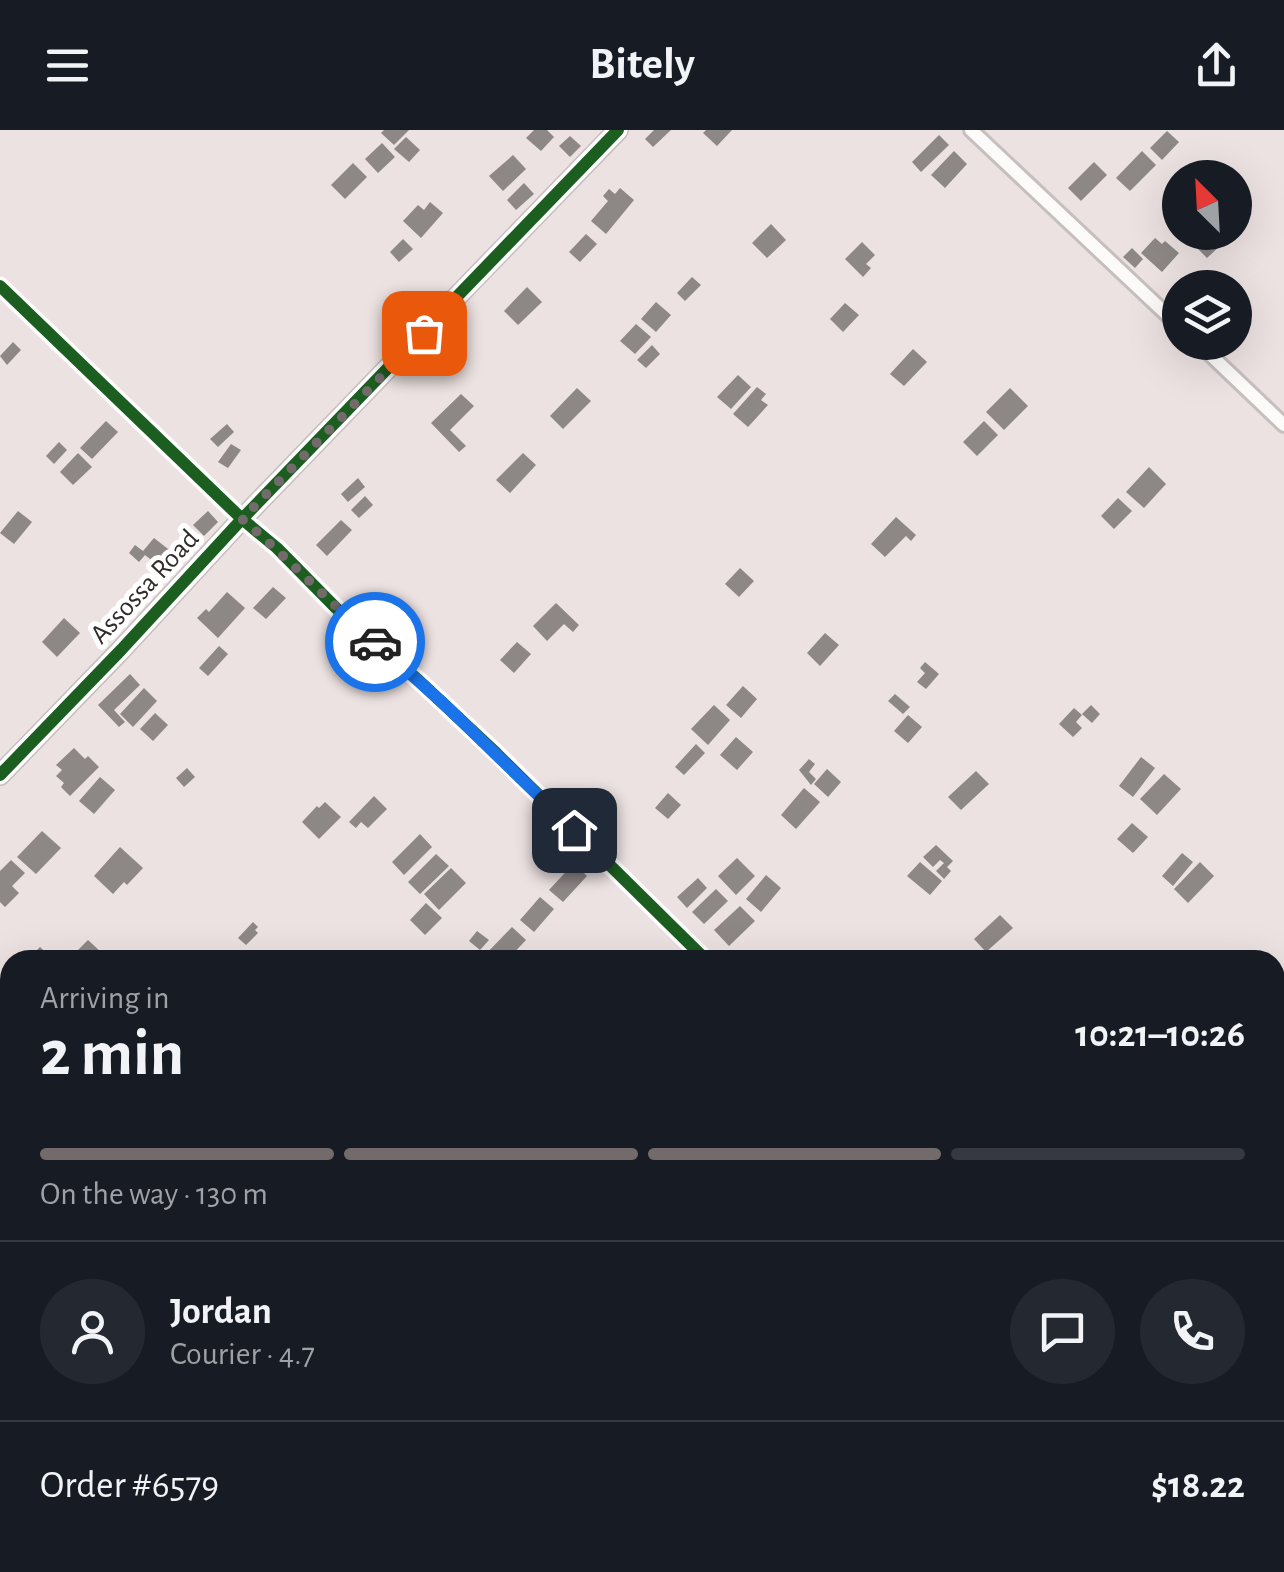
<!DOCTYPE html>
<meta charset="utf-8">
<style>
body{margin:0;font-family:"Alegreya Sans",sans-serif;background:#242831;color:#f1f3f6;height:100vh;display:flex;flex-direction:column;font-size:38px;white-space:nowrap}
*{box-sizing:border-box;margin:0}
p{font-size:32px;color:#9ea1a6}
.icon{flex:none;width:55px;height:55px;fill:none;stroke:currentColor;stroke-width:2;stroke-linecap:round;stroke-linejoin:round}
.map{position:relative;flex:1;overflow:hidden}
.panel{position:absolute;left:0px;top:820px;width:1285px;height:622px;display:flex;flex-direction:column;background:#171b24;border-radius:30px 30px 0 0;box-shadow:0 10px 40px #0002}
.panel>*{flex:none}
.needle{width:65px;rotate:336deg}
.buttons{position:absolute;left:1162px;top:30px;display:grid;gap:20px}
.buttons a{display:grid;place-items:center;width:90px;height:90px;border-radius:50%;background:#171b24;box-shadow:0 10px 40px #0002;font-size:50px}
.pin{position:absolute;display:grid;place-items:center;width:85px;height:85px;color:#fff;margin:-42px;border-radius:20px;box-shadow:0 5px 15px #0006}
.courier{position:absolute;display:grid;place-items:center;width:100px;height:100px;margin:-50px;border:8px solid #1a73e8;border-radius:50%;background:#fff;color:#222;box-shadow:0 2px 12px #0007}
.overview em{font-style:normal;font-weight:700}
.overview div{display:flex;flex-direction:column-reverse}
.overview{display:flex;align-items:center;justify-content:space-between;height:170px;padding:0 40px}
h1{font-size:65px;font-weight:700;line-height:75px}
.bar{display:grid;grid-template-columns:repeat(4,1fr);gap:15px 10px;align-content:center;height:120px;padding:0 40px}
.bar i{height:12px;border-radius:8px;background:#363941}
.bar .current{background:#736b6b}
.bar p{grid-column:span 4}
.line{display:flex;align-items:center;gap:25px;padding:0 40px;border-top:2px solid #363941}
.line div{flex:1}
.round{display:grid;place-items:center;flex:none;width:105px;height:105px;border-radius:52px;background:#242831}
header{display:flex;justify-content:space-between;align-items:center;height:130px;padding:0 40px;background:#171b24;font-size:45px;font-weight:700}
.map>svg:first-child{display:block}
.building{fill:#8d8786}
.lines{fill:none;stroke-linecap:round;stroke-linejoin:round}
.street-casing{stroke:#c6bfbe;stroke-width:18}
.secondary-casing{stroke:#c6bfbe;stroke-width:22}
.street{stroke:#fcfbfa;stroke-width:12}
.secondary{stroke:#fcfbfa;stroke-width:18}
.cycleway-casing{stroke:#fff;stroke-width:19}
.cycleway{stroke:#1b5e20;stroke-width:12}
.done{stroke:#736b6b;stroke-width:10;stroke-dasharray:0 18}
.route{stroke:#1a73e8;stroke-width:12}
.labels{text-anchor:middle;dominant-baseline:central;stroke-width:10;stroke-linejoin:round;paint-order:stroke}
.street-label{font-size:28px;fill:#322b2b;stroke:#fff}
</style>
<header><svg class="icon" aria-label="menu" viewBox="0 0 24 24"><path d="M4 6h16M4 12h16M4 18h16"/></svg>Bitely<svg class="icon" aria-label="share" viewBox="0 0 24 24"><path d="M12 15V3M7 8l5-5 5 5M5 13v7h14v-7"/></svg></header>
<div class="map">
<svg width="1284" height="1442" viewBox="0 0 1284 1442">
<rect width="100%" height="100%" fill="#ece2e1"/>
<g class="building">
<polygon points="384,0 409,0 394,15 381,3"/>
<polygon points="534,0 547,0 554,7 541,21 526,8"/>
<polygon points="654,0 671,0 653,17 645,9"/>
<polygon points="706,0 732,0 717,16 703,3"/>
<polygon points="1167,1 1179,12 1162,30 1150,18"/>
<polygon points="939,5 949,15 921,42 912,32"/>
<polygon points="570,6 581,16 570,27 559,16"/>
<polygon points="406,7 420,20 409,32 394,19"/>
<polygon points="382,13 395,27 378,43 365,29"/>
<polygon points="954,21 967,34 945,58 931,45"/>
<polygon points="1142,21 1156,35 1130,61 1116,48"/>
<polygon points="513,25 526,39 503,61 489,46"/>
<polygon points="1094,32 1107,45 1081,71 1068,58"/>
<polygon points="353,33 367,47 345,69 331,55"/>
<polygon points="524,53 534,64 516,80 507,70"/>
<polygon points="620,58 634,70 606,104 591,91 608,71 603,66 609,59 615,64"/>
<polygon points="430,72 443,83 421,108 403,91 418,75 424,80"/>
<polygon points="771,94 786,110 767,128 752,113"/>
<polygon points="1209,102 1222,114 1207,128 1195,116"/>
<polygon points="586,104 597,114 580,132 569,122"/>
<polygon points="1155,108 1162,114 1165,111 1179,123 1162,142 1141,123"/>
<polygon points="403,109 413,119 399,132 390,122"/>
<polygon points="862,112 875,125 866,134 871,138 863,147 845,129"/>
<polygon points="1132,118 1143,129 1135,138 1123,127"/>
<polygon points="692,147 701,155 685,171 677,163"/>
<polygon points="527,157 542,172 518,195 504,181"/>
<polygon points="656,172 671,185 656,202 641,189"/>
<polygon points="845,173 859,185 843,202 830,189"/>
<polygon points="636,194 651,207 635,224 620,211"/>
<polygon points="13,212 21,220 7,235 0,226"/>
<polygon points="652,215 660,224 646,238 637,230"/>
<polygon points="913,219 927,232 904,256 890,244"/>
<polygon points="738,245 751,257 731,279 717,267"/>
<polygon points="757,257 766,264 761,270 768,275 748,297 733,284"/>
<polygon points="577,258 591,271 563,299 550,286"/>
<polygon points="1010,258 1028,276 1004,300 986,282"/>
<polygon points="461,264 474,276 450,300 466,316 459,322 431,293"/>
<polygon points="106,291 118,302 92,329 80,318"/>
<polygon points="984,291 998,305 977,326 963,312"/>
<polygon points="227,294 234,302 218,317 210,309"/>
<polygon points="59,312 67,320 54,334 46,326"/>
<polygon points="231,314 241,320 228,338 218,332"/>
<polygon points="78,323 92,337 73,355 60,342"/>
<polygon points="523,323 536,335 510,363 496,350"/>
<polygon points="1149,337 1166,354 1144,378 1126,362"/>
<polygon points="358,348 365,357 348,372 341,364"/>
<polygon points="365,366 373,375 359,388 351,380"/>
<polygon points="1118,368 1132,381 1114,399 1101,386"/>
<polygon points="18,381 32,392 14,414 0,403"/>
<polygon points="208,381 218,392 204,406 193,395"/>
<polygon points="896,387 916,405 911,411 906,406 885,427 871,414"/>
<polygon points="341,390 352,400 327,426 316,415"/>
<polygon points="154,408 172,422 160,437 145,425 139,432 129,423 135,415 143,421"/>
<polygon points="740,438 754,451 739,467 725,454"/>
<polygon points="273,457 286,468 266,489 253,478"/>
<polygon points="227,462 245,478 218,508 197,488 206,479 209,482"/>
<polygon points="556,473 579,495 573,502 564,494 547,511 533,496"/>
<polygon points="64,488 80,503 57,527 42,512"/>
<polygon points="825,503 839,515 820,536 807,523"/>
<polygon points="517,512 531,524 514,543 500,530"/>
<polygon points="219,516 228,524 208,546 199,538"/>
<polygon points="925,532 939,544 926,559 917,552 925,543 920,538"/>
<polygon points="130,544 140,555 114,580 125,592 119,597 98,575"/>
<polygon points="743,556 757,569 741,588 726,575"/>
<polygon points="144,558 157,571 133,597 120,584"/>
<polygon points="895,564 910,577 903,584 888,571"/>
<polygon points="714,575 730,590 708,615 691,599"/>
<polygon points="1091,575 1100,584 1092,593 1082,584"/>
<polygon points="1074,578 1082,585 1076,592 1082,598 1073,607 1059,594"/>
<polygon points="155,583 168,595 153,611 140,599"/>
<polygon points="908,585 922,597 908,613 894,601"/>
<polygon points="736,607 753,622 737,640 720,625"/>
<polygon points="696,614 705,623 684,645 675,637"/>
<polygon points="74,618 85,629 88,626 99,637 70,666 61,657 64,653 56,646 62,640 56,635"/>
<polygon points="1141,627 1155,638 1133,667 1119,656"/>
<polygon points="809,629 815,634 809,642 816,649 811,655 799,640"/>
<polygon points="187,638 195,647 184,657 176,648"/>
<polygon points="827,639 841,652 828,667 814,654"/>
<polygon points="976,641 989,654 961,680 948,667"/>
<polygon points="1164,644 1181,659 1157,685 1140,669"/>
<polygon points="100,647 115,660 94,684 79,671"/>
<polygon points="804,658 820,672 796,699 781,685"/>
<polygon points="668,663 681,675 668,689 655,678"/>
<polygon points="374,666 387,679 368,698 361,692 356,698 349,692"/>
<polygon points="325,672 341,687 319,709 302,692 317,676 319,678"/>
<polygon points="1132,693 1148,707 1133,723 1117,709"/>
<polygon points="42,701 61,718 36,744 17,727"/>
<polygon points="420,704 432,717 404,745 392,732"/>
<polygon points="936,715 953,731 947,737 951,741 944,749 936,741 944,733 940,730 933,737 923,727"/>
<polygon points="120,717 143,738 127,755 124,752 113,764 94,746"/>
<polygon points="1182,723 1193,732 1173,756 1162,746"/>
<polygon points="436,724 449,736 420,764 408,752"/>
<polygon points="737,728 755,746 736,765 718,746"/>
<polygon points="11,730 25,743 12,756 19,763 5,777 0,772 0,741"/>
<polygon points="920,732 942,751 930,765 907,746"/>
<polygon points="1200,732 1214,746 1188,773 1174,759"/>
<polygon points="574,733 587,746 563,772 549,760"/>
<polygon points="451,738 466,753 439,780 424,764"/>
<polygon points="766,745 781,758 761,782 746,769"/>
<polygon points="698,748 707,758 687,778 677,767"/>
<polygon points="716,759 728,771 704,794 692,782"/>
<polygon points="540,767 554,779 534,802 520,790"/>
<polygon points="426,773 442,788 425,805 410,790"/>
<polygon points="740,776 755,791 729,816 714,800"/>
<polygon points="1000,785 1013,798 986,822 974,809"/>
<polygon points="253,792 258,797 255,800 258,803 246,815 238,808"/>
<polygon points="512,797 526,810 507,830 491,830 485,825"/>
<polygon points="477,801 489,810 480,820 469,811"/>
<polygon points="88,810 101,822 93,830 89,825 83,830 68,830"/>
<polygon points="40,817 54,830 27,830"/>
<polygon points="0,903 10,912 10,923 0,934"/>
<polygon points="1284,948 1284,978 1280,982 1275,977 1275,957"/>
<polygon points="4,1145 10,1151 10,1159 3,1166 0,1163 0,1148"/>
<polygon points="10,1168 10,1196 8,1199 0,1192 0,1179"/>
<polygon points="415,1432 430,1432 439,1442 405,1442"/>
<polygon points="731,1432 740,1432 750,1442 721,1442"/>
</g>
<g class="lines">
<g class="street-casing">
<g id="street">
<polyline points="971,0 1180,197"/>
<polyline points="0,156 242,389 277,418 336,478 417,549 496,623 706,830"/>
<polyline points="1197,212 1284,295"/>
<polyline points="0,1230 10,1239"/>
<polyline points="1275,1370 1284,1378"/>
<polyline points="212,1432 222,1442"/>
<polyline points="475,1442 484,1432"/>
<polyline points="1084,1442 1092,1432"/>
</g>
</g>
<g class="secondary-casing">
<polyline id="secondary" points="0,645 121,520 242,389 618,0"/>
</g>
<use href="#street" class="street"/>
<use href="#secondary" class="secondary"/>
<g class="cycleway-casing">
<g id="cycleway">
<polyline points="0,156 242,389 277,418 336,478 417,549 496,623 706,830"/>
<polyline points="0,645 121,520 242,389 618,0"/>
</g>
</g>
<use href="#cycleway" class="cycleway"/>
</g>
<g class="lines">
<path class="done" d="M375 512C329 472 288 428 242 389L424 203"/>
<polyline class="route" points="375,512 444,574 574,700"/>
</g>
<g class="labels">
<g class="street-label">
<text transform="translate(145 457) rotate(-47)">Assossa Road</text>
</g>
</g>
</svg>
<div class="buttons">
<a><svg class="needle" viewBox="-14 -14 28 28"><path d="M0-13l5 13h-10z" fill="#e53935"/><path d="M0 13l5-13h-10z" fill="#9ea1a6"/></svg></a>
<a><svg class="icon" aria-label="layers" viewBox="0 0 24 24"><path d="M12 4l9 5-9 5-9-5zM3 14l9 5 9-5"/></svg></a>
</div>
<div class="pin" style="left:424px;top:203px;background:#ea580c"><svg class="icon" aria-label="bag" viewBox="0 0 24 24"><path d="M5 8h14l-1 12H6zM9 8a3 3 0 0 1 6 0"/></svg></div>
<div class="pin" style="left:574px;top:700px;background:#1f2937"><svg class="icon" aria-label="home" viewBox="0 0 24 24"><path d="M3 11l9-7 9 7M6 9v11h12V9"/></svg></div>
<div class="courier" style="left:375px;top:512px"><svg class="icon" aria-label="car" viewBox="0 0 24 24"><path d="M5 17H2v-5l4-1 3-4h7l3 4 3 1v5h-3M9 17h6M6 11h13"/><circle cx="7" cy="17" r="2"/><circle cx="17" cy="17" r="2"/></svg></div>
<section class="panel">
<div class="overview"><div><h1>2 min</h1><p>Arriving in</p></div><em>10:21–10:26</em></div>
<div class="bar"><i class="current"></i><i class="current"></i><i class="current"></i><i></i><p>On the way · 130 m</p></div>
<div class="line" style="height:180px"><a class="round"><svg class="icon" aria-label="person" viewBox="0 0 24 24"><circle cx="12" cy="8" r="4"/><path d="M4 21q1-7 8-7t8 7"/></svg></a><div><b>Jordan</b><p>Courier · 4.7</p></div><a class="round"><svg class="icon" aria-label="chat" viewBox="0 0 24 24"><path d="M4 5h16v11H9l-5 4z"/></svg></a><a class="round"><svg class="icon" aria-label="phone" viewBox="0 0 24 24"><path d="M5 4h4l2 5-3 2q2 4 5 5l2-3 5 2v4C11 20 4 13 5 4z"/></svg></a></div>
<div class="line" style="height:130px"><div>Order #6579</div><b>$18.22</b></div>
</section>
</div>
